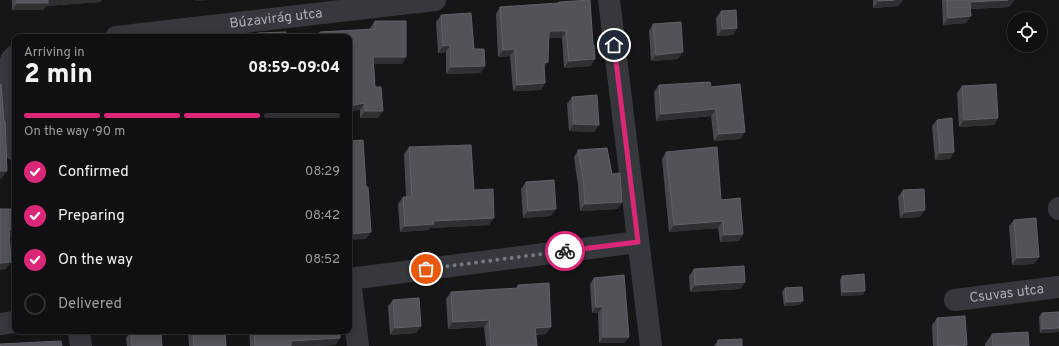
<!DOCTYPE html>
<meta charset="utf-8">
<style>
body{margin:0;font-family:Overpass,sans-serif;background:#1e1e20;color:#f1f3f6;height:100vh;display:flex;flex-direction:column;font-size:15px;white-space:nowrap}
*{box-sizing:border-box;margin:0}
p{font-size:13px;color:#9c9d9f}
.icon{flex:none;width:22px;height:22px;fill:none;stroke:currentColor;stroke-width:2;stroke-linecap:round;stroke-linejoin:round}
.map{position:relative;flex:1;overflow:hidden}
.details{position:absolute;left:12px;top:34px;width:340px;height:300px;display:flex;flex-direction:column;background:#101012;border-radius:8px;box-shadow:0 2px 10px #0003,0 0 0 1px #303032}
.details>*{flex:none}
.tools{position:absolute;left:1007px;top:12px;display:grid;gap:8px}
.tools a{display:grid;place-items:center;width:40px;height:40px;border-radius:50%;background:#101012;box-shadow:0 2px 10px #0003,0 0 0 1px #303032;font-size:20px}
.pin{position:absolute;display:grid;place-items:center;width:34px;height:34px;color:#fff;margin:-17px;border:2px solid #fff;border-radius:50%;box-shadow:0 1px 4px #0007}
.courier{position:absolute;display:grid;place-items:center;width:40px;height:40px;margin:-20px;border:3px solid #db2777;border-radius:50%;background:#fff;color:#222;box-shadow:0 1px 5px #0007}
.overview em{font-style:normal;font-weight:800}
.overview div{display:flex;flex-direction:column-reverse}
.overview{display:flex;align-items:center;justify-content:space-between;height:68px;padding:0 12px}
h1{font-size:26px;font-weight:800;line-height:30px}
.bar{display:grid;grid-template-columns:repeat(4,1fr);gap:6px 4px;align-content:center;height:48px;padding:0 12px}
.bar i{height:5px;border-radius:3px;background:#303032}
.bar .active{background:#db2777}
.bar p{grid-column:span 4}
ol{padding:0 12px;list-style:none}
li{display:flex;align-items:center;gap:12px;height:44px}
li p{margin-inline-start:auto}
li .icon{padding:4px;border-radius:50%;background:#db2777;color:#fff;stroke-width:4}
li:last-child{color:#9c9d9f}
li i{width:22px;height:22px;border:2px solid #303032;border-radius:50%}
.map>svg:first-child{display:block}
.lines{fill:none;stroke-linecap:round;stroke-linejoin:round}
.minor{stroke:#37383d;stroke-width:22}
.wall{fill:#47494d}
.shaded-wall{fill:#2f3033}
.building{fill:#525359;stroke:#5f6168}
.done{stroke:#757880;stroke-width:4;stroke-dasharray:0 7.2}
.route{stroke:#db2777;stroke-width:5}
.labels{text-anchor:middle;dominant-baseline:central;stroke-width:4;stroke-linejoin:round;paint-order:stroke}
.street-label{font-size:14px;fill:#a8adb8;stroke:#111113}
</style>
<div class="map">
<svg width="1059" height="346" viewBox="0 0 1059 346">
<rect width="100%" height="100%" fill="#161618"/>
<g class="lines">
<g class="minor">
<polyline points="609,0 651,346"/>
<path id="s1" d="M116 37 435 0"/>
<polyline points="15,56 11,60 7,80 15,150"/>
<polyline points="1059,208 1059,209"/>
<polyline points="349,279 638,242"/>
<polyline points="350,279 358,346"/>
<path id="s2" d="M955 300 1059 287"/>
<polyline points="0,324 15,322"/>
<polyline points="79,331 81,346"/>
</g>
</g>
<g class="wall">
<polygon points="12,0 101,0 100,2 46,6 43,10 12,10"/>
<polygon points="873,0 903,0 898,6 873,8"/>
<polygon points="942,0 1014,0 1009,7 971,9 966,23 943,25"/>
<polygon points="559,2 591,66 564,68 562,38 548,38 548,62 544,67 545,83 541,90 513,91 510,56 498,57 496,14 500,7 557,3"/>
<polygon points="721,11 737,28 733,35 717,36 716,18"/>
<polygon points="441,15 474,49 485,66 480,73 446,74 446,52 438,53 436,22"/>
<polygon points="375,21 406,57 402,64 374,64 375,87 378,118 360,118 360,110 349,37 317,37 320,32 370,29 370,28"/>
<polygon points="653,24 678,59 651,61 649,31"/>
<polygon points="659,85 711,87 745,132 740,139 714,141 711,116 656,121 654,92"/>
<polygon points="962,86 998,118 994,125 959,127 957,93"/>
<polygon points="572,97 599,125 594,132 569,131 567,104"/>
<polygon points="937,120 954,152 950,159 935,160 932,126"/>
<polygon points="409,147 474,190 489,225 430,228 429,230 400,232 398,204 403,197 406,197 404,154"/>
<polygon points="578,150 612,174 622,202 617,209 580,211 578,185 574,157"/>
<polygon points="666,152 743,234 739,241 720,242 718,228 669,232 662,159"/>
<polygon points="526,182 551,216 523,218 521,189"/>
<polygon points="903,190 920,217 900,218 898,197"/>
<polygon points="1014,220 1039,257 1034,264 1012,265 1009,226"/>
<polygon points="694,269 745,282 740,289 690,292 689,276"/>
<polygon points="842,276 863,295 841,296 840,280"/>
<polygon points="594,278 629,337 624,343 599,343 598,313 592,313 590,284"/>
<polygon points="518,285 546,334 536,335 537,346 486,346 484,327 448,329 446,299 451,292 516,289"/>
<polygon points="785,288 800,305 784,306 782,292"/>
<polygon points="393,300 421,326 416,333 390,335 388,306"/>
<polygon points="1059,312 1059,332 1040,333 1039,317 1042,313"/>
<polygon points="937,318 966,346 933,346 932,325"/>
<polygon points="131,331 162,346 127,346 126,338"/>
<polygon points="188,331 225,331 226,346 189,346"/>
<polygon points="249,331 340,331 340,338 335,345 313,346 250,346"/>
<polygon points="992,334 1029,346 985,346 985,344"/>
<polygon points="718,340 742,346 714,346"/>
</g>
<g class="shaded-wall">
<polygon points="48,0 101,0 100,2 46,6 43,10 12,10 17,3"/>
<polygon points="196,0 210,0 195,1"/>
<polygon points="894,0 903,0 898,6 873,8 878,1"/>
<polygon points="1008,0 1014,0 1009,7 965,9 970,2"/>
<polygon points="971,16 966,23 943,25 948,18"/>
<polygon points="737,28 733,35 717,36 722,29"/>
<polygon points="549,31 566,31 562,38 544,38"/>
<polygon points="450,45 446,52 438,53 443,46"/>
<polygon points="515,49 510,56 498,57 503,50"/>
<polygon points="683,52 678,59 651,61 656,55"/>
<polygon points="373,57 406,57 402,64 369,64"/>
<polygon points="595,59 591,66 564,68 569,61"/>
<polygon points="548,62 543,69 544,63"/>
<polygon points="485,66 480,73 446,74 451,67"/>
<polygon points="545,83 541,90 513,91 517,85"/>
<polygon points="365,103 360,110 349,112 349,106"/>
<polygon points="716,109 711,116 656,121 661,114"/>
<polygon points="365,111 383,111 378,118 360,118"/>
<polygon points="998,118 994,125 959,127 964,120"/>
<polygon points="574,124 599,125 594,132 569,131"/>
<polygon points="745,132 740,139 714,141 719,134"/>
<polygon points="954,152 950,159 935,160 940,153"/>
<polygon points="0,171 7,171 1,179 0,179"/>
<polygon points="622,202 617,209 580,211 585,204"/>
<polygon points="556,209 551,216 523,218 528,211"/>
<polygon points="925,210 920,217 900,218 905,212"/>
<polygon points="494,218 489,225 430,228 429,230 400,232 405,226 433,221"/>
<polygon points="723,221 718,228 669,232 674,225"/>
<polygon points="9,230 15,230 15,237 4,237"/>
<polygon points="371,232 366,239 349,240 349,234"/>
<polygon points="743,234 739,241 720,242 724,235"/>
<polygon points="1039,257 1034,264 1012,265 1017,258"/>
<polygon points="11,262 6,269 0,270 0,263"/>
<polygon points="745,282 740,289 690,292 695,285"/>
<polygon points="865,291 863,295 841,296 843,292"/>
<polygon points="803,301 800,305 784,306 786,302"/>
<polygon points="596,307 603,307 598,313 592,313"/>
<polygon points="489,320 484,327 448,329 453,322"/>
<polygon points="421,326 416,333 390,335 395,328"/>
<polygon points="551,327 546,334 531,335 535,328"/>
<polygon points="1059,328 1059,332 1040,333 1042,329"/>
<polygon points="603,337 629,337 624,343 599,343"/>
<polygon points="340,338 335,345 313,346 287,346 291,341"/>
</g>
<g class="building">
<rect x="17" y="0" width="31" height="3"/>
<polygon points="590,0 593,45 594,45 595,59 569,61 566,31 549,31 548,62 544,63 545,83 517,85 515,49 503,50 500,7 559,3 559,2"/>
<polygon points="878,0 894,0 878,1"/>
<polygon points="947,0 1008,0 970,2 971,16 948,18"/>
<polygon points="736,10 737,28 722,29 721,11"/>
<polygon points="471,13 474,49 484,49 485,66 451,67 450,45 443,46 441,15"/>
<polygon points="375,21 406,21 406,57 373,57 375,87 381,87 383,111 365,111 365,103 349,106 349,37 320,37 320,32 375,29"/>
<polygon points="681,22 683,52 656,55 653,24"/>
<polygon points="286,32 286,37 259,37 258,33"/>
<polygon points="710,82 711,87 740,84 745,132 719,134 716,109 661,114 659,85"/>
<polygon points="0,84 1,84 4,122 5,121 7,171 0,171"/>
<polygon points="996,84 998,118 964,120 962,86"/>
<polygon points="597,95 599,125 574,124 572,97"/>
<polygon points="952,118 954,152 940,153 937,120"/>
<polygon points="363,140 366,187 368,187 371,232 349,234 349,141"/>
<polygon points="471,145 474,190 493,189 494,218 433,221 434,224 405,226 403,197 412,197 409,147"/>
<polygon points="717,147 721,200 740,198 743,234 724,235 723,221 674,225 666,152"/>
<polygon points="607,148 612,174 620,173 622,202 585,204 583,178 578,150"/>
<polygon points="554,180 556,209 528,211 526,182"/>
<polygon points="924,189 925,210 905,212 903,190"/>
<polygon points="0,209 15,209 15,230 9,230 11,262 0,263"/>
<polygon points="1036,218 1039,257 1017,258 1014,220"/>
<polygon points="744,266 745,282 695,285 694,269"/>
<polygon points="864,274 865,291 843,292 842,276"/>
<polygon points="624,275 629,337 603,337 603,307 596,307 594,278"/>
<polygon points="549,283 551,327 535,328 537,346 491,346 489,320 453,322 451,292 518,288 518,285"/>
<polygon points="802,287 803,301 786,302 785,288"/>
<polygon points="419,298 421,326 395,328 393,300"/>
<polygon points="1059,312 1059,328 1042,329 1042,313"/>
<polygon points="965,316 967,345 938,346 937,318"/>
<polygon points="131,331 161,331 162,346 132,346"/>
<polygon points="193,331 225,331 226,346 194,346"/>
<polygon points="254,331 340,331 340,338 291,341 291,346 255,346"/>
<polygon points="1028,332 1029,346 993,346 992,334"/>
<polygon points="742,339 742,346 718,346 718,340"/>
<polygon points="61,341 62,346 0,346 0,344"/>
</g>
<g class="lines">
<polyline class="done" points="426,269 565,251"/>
<polyline class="route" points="565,251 638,242 614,45"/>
</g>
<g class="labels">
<g class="street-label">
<text stroke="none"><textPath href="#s1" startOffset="161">Búzavirág utca</textPath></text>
<text stroke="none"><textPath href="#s2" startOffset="52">Csuvas utca</textPath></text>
</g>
</g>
</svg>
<div class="tools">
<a><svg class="icon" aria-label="locate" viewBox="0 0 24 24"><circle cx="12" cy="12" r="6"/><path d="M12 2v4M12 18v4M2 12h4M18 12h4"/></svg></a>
</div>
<div class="pin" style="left:426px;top:269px;background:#ea580c"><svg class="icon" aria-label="bag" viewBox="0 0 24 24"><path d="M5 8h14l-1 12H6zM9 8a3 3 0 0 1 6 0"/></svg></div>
<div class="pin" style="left:614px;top:45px;background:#1f2937"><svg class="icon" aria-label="home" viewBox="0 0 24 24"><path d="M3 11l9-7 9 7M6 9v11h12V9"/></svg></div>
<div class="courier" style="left:565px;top:251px"><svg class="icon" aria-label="bike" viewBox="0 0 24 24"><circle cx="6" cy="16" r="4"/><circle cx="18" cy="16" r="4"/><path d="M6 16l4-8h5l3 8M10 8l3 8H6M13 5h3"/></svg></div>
<section class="details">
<div class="overview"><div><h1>2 min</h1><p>Arriving in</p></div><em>08:59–09:04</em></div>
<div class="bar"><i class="active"></i><i class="active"></i><i class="active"></i><i></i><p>On the way · 90 m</p></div>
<ol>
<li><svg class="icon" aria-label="check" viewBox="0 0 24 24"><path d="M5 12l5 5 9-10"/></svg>Confirmed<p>08:29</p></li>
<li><svg class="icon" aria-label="check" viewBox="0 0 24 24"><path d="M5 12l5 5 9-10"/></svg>Preparing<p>08:42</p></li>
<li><svg class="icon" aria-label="check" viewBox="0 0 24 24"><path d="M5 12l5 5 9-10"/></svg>On the way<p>08:52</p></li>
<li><i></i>Delivered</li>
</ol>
</section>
</div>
